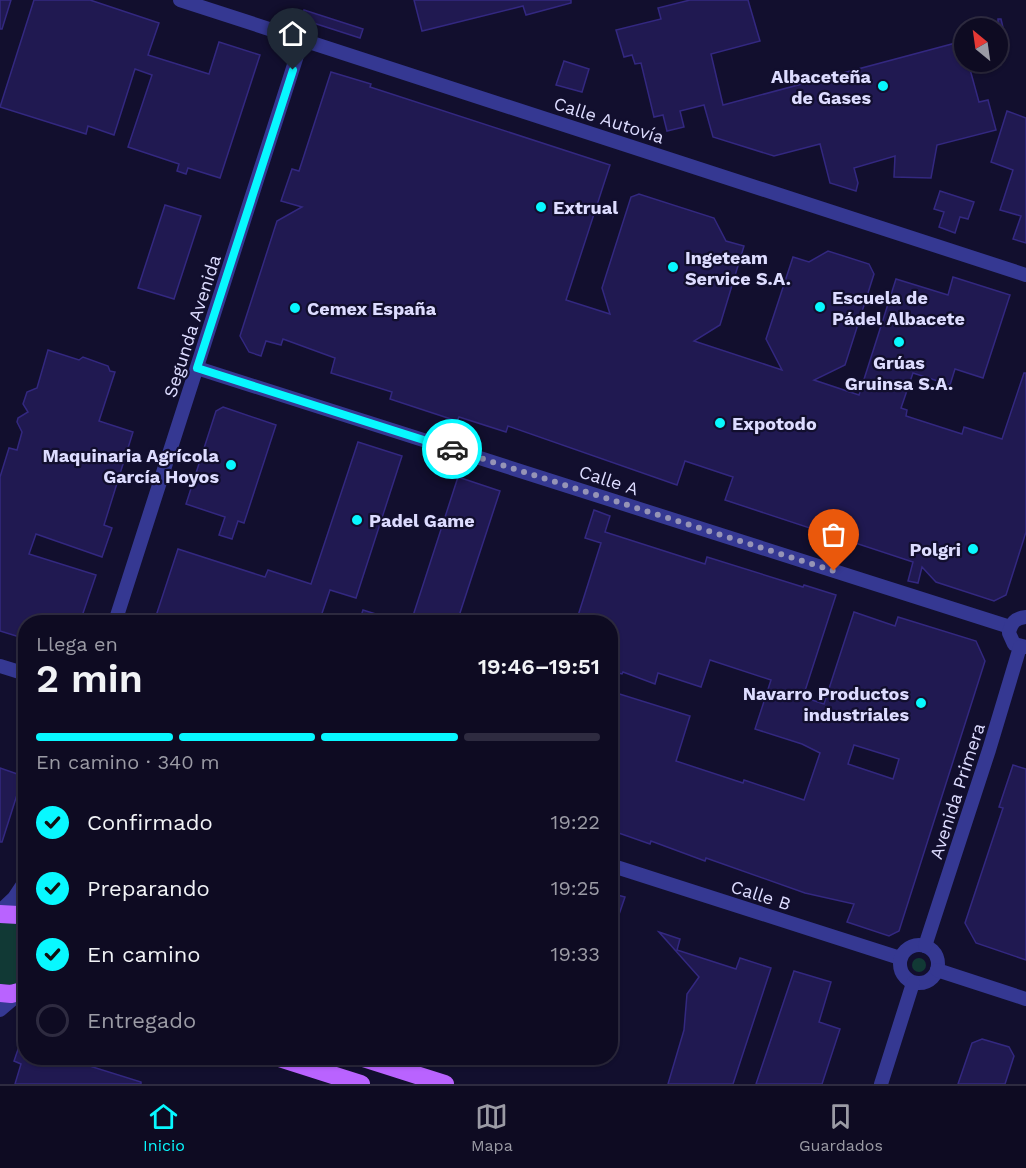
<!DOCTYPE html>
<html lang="es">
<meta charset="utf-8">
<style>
body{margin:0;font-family:"Work Sans",sans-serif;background:#17142a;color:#f1f3f6;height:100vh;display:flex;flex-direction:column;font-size:22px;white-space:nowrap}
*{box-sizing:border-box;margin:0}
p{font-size:20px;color:#9b9ba5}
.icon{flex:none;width:33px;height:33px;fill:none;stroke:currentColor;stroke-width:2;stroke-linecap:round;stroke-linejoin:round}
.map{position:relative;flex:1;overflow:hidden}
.details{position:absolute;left:18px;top:615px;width:600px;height:450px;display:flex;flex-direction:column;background:#0e0b22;border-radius:24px;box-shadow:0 2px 4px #0004,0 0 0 2px #2e2b40}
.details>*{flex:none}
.needle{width:39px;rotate:331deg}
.buttons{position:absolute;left:954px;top:18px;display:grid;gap:12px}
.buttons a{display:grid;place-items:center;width:54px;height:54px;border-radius:50%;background:#0e0b22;box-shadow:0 2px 4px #0004,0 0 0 2px #2e2b40;font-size:30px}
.pin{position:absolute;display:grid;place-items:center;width:51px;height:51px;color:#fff;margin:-62px -26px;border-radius:50% 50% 50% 0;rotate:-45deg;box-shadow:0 0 6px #0007}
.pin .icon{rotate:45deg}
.courier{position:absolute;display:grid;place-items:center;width:60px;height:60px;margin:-30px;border:4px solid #08f8ff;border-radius:50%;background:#fff;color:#222;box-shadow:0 2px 8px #0007}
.headline em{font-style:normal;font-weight:600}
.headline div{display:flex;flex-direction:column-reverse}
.headline{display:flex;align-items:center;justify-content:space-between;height:102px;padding:0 18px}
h1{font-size:39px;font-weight:600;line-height:45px}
.bar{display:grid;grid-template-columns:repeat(4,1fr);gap:9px 6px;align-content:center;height:72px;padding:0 18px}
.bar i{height:8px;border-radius:4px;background:#2e2b40}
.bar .on{background:#08f8ff}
.bar p{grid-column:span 4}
ol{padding:0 18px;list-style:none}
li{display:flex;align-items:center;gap:18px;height:66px}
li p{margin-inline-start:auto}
li .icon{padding:6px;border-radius:50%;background:#08f8ff;color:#111;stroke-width:4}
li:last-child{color:#9b9ba5}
li i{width:33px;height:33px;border:3px solid #2e2b40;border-radius:50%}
.tabs{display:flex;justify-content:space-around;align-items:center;height:84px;border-top:2px solid #2e2b40;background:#0e0b22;font-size:16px;color:#9b9ba5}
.tabs a{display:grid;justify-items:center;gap:3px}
.tabs .on{color:#08f8ff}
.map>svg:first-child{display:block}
.green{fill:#113935}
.building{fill:#201951;stroke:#332880;stroke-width:1.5;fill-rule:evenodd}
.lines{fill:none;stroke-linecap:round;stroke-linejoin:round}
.street{stroke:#353892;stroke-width:14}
.primary{stroke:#b963ff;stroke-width:18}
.done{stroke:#9694b6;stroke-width:6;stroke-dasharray:0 10.8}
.route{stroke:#08f8ff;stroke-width:8}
.poi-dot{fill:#08f8ff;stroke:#120f2e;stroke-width:2}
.labels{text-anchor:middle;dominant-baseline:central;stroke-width:4.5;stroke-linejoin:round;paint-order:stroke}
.poi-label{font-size:18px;font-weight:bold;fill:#dddcff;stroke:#120f2e;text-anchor:start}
.street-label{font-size:18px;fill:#dddcff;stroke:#120f2e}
</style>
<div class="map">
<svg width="1026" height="1084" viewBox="0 0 1026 1084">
<rect width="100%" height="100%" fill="#120f2e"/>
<g class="green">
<polygon points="0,921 25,925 25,981 10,985 0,984"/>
<circle cx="919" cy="965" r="7"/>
</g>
<g class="building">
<polygon points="0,0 11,0 2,29 0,29"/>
<polygon points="34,0 90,0 159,23 148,55 209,74 219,42 260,55 220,178 188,168 186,174 177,171 179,164 128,147 152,75 135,69 114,135 88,126 86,134 0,107"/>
<polygon points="414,0 571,0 571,3 526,15 523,6 422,31"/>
<polygon points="690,0 748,0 760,41 711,54 723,105 963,41 964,62 968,62 979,102 988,100 996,130 937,145 931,178 894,177 895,156 854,168 858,183 856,191 830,183 820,144 774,156 713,137 704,105 680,111 684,127 667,131 663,115 654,117 641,63 635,64 632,55 624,57 616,30 661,19 658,8"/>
<polygon points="304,10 363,29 360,38 301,19"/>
<polygon points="998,19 1001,19 1008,49 998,52"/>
<polygon points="564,61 589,69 582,92 556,85"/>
<polygon points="331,72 371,84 370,87 610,165 566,300 610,314 602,288 631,197 639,194 714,218 726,241 744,246 720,325 694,341 782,370 766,339 793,257 809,262 828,251 869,264 874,274 845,365 814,380 859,395 896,279 948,295 953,277 1010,295 983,378 955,369 950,385 913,373 901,408 907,410 906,416 962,434 964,427 1002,439 1024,373 1026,373 1026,532 1006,595 994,601 936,582 922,567 918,583 908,581 913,562 725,500 733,477 685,461 677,485 508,426 506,432 459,417 457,421 390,399 392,392 331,373 335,358 283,339 281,345 266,341 261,356 249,352 240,336 277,221 302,207 281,201 292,169 299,171"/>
<polygon points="1007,111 1026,118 1026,243 1013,239 1021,216 1000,210 1013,170 991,162"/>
<polygon points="940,191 974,202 968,219 960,217 955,233 939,227 944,212 934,209"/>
<polygon points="165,205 201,216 174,299 138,288"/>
<polygon points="48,350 79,360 83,357 108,366 110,371 115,372 99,421 133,432 104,525 112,528 102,557 36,534 29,554 96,575 80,622 26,622 26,639 0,631 0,477 9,448 17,450 22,432 17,422 18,418 28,412 23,404 27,392 37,388"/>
<polygon points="223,407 276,425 244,523 238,521 232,539 219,535 225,517 186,504 216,411"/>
<polygon points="358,442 402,456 356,598 330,590 319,622 154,622 178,549 265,577 268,570 311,584"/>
<polygon points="458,477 500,491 457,622 438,616 437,622 411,622"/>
<path d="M594 510 610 516 605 532 705 564 707 557 803 587 804 585 836 595 803 697 824 704 854 612 895 626 898 617 976 641 985 661 899 931 889 936 847 922 854 904 805 893 706 858 705 861 651 841 650 844 610 830V691L690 716 676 761 743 783 744 780 804 800 820 753 802 744 755 729 771 680 710 660 701 687 658 673 655 684 623 672 622 674 610 671V622H576L601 543 585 538ZM854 745 899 759 893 779 848 764Z"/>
<polygon points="363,610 395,620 395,622 359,622"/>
<polygon points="1013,765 1026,769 1026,960 976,943 965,923 1003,808 999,807"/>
<polygon points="0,768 23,776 2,842 0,842"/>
<polygon points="610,893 625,897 612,935 610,935"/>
<polygon points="659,932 680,939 677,950 736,969 740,958 771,968 733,1084 668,1084 684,1030 687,994 699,977"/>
<polygon points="794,971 831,982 819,1022 840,1029 822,1084 756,1084"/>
<polygon points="24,1032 26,1032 26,1058 64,1058 141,1082 141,1084 15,1084 21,1064 14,1061"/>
<polygon points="982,1039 1009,1047 1014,1056 1005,1084 958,1084 972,1043"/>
</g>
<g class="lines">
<g class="street">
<polyline points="180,0 1026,275"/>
<polyline points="197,368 1010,627"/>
<path d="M1026 617C1015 618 1011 623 1009 633L1014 644 1026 647"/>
<polyline points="115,622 302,40"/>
<polyline points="0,666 26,674"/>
<polyline points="610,865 900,958"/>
<polyline points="0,911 14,898 26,880"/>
<circle cx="919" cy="964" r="19"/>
<polyline points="925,946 989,750 1020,647"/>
<polyline points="937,970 1026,999"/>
<polyline points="0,1010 20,993"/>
<polyline points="881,1084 913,983"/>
</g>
<g class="primary">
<polyline points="0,914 18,915 26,918"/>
<polyline points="0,993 11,994 26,990"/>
<polyline points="279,1058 361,1084"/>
<polyline points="363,1058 445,1084"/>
</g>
</g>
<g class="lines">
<polyline class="done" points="452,449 834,571"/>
<polyline class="route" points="293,70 197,368 452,449"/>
</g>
<g class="poi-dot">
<circle cx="883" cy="86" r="6"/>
<circle cx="541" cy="207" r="6"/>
<circle cx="673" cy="267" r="6"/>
<circle cx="820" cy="307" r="6"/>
<circle cx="295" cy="308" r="6"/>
<circle cx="899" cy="342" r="6"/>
<circle cx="720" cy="423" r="6"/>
<circle cx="231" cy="465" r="6"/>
<circle cx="357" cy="520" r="6"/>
<circle cx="973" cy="549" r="6"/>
<circle cx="921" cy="703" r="6"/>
</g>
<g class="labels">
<g class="poi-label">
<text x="871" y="76" text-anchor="end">Albaceteña<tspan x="871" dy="21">de Gases</tspan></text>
<text x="553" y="207">Extrual</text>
<text x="685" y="257">Ingeteam<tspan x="685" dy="21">Service S.A.</tspan></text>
<text x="832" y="297">Escuela de<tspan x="832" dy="21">Pádel Albacete</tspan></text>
<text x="307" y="308">Cemex España</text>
<text x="899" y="362" text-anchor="middle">Grúas<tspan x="899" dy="21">Gruinsa S.A.</tspan></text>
<text x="732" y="423">Expotodo</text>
<text x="219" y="455" text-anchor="end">Maquinaria Agrícola<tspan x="219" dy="21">García Hoyos</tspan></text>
<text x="369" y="520">Padel Game</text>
<text x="961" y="549" text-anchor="end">Polgri</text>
<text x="909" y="693" text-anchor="end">Navarro Productos<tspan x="909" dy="21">industriales</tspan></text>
</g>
<g class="street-label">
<text transform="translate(609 120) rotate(18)">Calle Autovía</text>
<text transform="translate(192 326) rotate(-72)">Segunda Avenida</text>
<text transform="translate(609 480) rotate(18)">Calle A</text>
<text transform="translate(957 791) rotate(-72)">Avenida Primera</text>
<text transform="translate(761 895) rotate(18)">Calle B</text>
</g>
</g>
</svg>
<div class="buttons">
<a><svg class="needle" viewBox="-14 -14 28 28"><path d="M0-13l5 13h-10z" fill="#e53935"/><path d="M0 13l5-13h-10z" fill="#9b9ba5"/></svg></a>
</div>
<div class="pin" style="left:834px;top:571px;background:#ea580c"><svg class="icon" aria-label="bag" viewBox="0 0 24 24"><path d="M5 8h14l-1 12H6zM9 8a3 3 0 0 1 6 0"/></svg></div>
<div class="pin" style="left:293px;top:70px;background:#1f2937"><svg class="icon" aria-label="home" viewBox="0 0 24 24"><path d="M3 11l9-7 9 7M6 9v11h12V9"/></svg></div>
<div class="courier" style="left:452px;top:449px"><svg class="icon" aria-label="car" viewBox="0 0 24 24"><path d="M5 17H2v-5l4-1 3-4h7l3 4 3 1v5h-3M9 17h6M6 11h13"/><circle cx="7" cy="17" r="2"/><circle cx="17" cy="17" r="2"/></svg></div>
<section class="details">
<div class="headline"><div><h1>2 min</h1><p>Llega en</p></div><em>19:46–19:51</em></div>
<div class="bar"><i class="on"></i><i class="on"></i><i class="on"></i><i></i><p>En camino · 340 m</p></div>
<ol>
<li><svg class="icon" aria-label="check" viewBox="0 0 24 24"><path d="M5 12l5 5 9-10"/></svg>Confirmado<p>19:22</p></li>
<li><svg class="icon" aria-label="check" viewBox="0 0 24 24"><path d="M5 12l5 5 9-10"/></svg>Preparando<p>19:25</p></li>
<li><svg class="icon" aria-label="check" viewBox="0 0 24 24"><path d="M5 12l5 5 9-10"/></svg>En camino<p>19:33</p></li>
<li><i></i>Entregado</li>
</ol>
</section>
</div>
<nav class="tabs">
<a class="on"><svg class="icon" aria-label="home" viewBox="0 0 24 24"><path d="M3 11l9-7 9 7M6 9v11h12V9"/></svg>Inicio</a>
<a><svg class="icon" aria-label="map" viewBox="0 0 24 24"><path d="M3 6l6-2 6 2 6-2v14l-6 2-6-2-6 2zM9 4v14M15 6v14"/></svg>Mapa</a>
<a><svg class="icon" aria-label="saved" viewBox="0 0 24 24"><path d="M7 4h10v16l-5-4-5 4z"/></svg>Guardados</a>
</nav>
